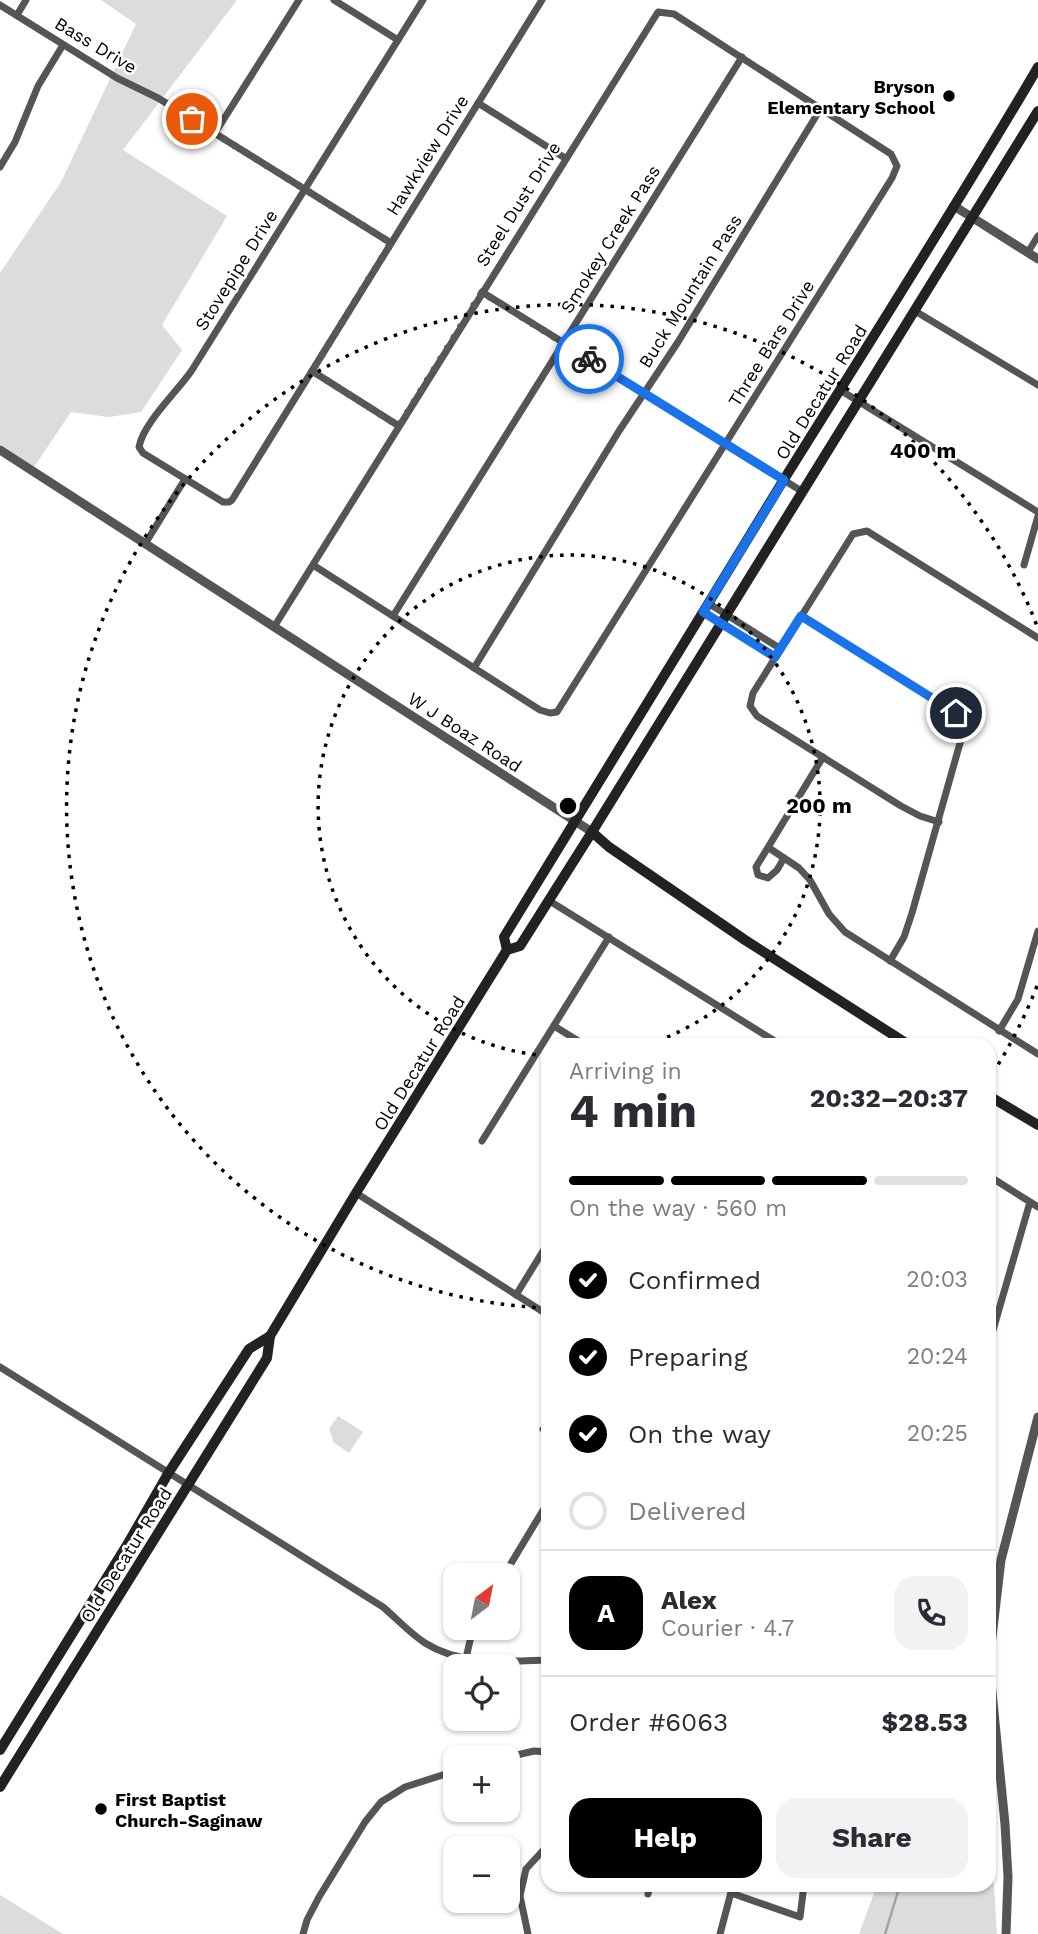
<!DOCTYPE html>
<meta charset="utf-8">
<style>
body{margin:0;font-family:"Work Sans",sans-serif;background:#f2f2f3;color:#2b2b33;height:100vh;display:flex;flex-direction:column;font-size:26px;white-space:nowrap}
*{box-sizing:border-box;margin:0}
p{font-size:23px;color:#7c7c81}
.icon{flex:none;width:38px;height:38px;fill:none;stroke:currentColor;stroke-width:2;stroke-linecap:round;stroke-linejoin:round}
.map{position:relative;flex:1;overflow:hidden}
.drawer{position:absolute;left:541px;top:1038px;width:455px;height:854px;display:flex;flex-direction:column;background:#fff;border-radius:21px;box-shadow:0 2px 5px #0004}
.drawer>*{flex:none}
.needle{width:46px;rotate:32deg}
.buttons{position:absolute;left:443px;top:1563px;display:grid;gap:14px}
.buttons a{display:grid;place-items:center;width:77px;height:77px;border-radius:14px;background:#fff;box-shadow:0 2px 5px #0004;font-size:35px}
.pin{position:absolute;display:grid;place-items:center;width:60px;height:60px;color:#fff;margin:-30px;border:4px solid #fff;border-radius:50%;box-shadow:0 2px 7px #0007}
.courier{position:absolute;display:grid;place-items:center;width:70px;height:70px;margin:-35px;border:5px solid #1a73e8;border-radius:50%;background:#fff;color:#222;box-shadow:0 2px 9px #0007}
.head em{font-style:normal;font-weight:700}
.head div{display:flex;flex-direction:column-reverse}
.head{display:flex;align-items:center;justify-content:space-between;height:119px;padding:0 28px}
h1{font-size:46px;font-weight:700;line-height:52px}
.bar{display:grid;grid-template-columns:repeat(4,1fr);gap:10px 7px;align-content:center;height:84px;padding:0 28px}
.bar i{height:9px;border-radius:5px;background:#e1e1e2}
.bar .on{background:#000}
.bar p{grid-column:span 4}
.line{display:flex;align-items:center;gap:18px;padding:0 28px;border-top:2px solid #e1e1e2}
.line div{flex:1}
.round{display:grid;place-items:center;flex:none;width:74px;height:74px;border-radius:21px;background:#f2f2f3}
ol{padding:0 28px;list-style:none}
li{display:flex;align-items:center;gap:21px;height:77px}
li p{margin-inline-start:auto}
li .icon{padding:7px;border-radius:50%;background:#000;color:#fff;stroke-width:4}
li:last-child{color:#7c7c81}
li i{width:38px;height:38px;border:4px solid #e1e1e2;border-radius:50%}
.action{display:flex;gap:14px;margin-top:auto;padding:14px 28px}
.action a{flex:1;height:80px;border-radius:21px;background:#000;color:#fff;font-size:28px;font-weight:700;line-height:80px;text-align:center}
.action a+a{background:#f2f2f3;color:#2b2b33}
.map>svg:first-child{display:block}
.green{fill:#dcdcdc}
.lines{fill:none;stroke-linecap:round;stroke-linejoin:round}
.stream{stroke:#a3a3a3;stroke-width:2.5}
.minor{stroke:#555;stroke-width:7}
.tertiary{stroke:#555;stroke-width:9}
.secondary{stroke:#222;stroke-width:10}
.done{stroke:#595959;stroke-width:7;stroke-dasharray:0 12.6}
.route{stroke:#1a73e8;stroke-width:9}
.ring{fill:none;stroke:#000;stroke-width:3.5;stroke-dasharray:3.5 7}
.poi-dot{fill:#000;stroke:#fff;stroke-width:2.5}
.labels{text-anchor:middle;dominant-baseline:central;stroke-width:5;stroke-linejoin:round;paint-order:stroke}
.street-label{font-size:18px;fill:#000;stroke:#fff}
.poi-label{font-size:18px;font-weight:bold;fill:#000;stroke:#fff;text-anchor:end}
.centre{fill:#000;stroke:#fff;stroke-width:3.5}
.ring-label{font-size:21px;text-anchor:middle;font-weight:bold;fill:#000;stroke:#fff;stroke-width:5;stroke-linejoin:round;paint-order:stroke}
</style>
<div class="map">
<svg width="1038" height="1934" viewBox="0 0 1038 1934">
<rect width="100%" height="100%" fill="#fff"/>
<g class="green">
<polygon points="101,0 237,0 123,150 227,216 162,325 182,350 141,412 109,417 71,412 34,467 0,445 0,273 61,182 136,24"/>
<polygon points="338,1416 363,1432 349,1453 334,1443 329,1429"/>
<polygon points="989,1809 997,1934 859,1934 877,1885 989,1885"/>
<polygon points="0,1895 63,1934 0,1934"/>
</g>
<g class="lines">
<polyline class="stream" points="885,1934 900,1885"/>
<g class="minor">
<polyline points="334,0 398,40"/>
<path d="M423 0 192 370C178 391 143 423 139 447L143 453 223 502H229L232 500 542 0"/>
<polyline points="0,5 117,78 158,98 391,243"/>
<polyline points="17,15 26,0"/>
<polyline points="478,103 565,158"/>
<polyline points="215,133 299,0"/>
<polyline points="0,167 15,142 38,86 63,45"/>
<polyline points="1028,252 1038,236"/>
<polyline points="482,292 803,492"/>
<polyline points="915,311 1038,385"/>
<polyline points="312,371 399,426"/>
<polyline points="840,390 1038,512"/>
<polyline points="145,544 185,479"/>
<polyline points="1024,565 1038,516"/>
<polyline points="708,603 781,649"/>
<polyline points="703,612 775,657"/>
<polyline points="393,616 742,57"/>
<polyline points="801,616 956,713 962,720 964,729 912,913 904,937 890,961"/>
<polyline points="274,627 658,12 674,14 891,154 897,166 892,178 557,712 550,713 540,710 313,565"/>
<polyline points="474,668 619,431 678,342 821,108"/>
<polyline points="939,822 920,816 901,806 757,716 750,706 753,693 853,534 867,531 1038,638"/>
<polyline points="769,848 799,868 810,880 829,914 845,932 1038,1054"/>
<polyline points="784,858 777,870 768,878 758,875 756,867 823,757"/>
<polyline points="548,900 781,1045"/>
<polyline points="554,1026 585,1045"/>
<polyline points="999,1031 1018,999 1038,931"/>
<polyline points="482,1141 609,937"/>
<polyline points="989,1176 1038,1207"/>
<polyline points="356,1193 548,1315"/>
<polyline points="516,1295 548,1243"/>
<polyline points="989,1344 1030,1202"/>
<path d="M0 1367 383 1607C397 1619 410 1633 425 1643 461 1666 507 1661 548 1660"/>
<polyline points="543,1429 548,1432"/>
<polyline points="504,1575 548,1502"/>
<polyline points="466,1658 473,1628"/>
<polyline points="508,1757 534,1751 548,1752"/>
<polyline points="731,1893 800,1917 804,1885"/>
<polyline points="648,1894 650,1885"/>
<polyline points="303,1934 307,1920 319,1897 365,1822 381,1802 405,1787 455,1771"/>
<polyline points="528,1934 520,1896 526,1869 548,1845"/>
<polyline points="720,1934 733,1885"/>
</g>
<g class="tertiary">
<polyline points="954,206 1038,259"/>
<polyline points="0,450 592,832"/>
<polyline points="1006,1934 1008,1877 1005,1824 989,1662 1001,1560 1038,1417"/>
</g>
<g class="secondary">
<polyline points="592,832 609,847 745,940 909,1045"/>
<path d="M507 950 504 937C598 785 690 633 783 481 869 343 956 207 1038 67"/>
<polyline points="989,1096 1038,1125"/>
<polyline points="0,1750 127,1545 169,1472 249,1349 270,1336"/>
<polyline points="0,1787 267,1358 270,1336 356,1193 507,950 520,946 592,832 1038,111"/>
</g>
</g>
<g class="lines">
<polyline class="done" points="192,119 391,243 312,371 399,426 482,292 589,359"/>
<polyline class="route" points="589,359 784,480 703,612 775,657 801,616 956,713"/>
</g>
<g class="ring">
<path d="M546 1056A251 251 0 1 1 646 1045"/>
<path d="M1037 986A502 502 0 0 1 989 1079M546 1308A502 502 0 1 1 1037 626"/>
</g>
<g class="poi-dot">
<circle cx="949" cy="96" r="7"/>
<circle cx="101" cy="1809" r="7"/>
</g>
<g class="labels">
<g class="street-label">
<text transform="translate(96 45) rotate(31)">Bass Drive</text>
<text transform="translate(427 155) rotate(-58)">Hawkview Drive</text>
<text transform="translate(518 204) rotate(-58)">Steel Dust Drive</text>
<text transform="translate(610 239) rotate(-58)">Smokey Creek Pass</text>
<text transform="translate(236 270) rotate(-58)">Stovepipe Drive</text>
<text transform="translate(690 291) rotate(-58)">Buck Mountain Pass</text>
<text transform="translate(771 343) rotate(-58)">Three Bars Drive</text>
<text transform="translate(821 392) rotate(-58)">Old Decatur Road</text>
<text transform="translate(465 732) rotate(33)">W J Boaz Road</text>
<text transform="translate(419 1063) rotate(-58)">Old Decatur Road</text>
<text transform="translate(126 1555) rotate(-58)">Old Decatur Road</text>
</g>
<g class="poi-label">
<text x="935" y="86">Bryson<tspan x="935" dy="21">Elementary School</tspan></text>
<text x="115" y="1799" text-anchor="start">First Baptist<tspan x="115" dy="21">Church-Saginaw</tspan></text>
</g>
</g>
<circle cx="568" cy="806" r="10" class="centre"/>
<g class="ring-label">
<text x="923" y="458">400 m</text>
<text x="819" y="813">200 m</text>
</g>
</svg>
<div class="buttons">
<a><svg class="needle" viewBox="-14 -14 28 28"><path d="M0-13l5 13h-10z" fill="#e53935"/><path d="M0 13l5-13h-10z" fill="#7c7c81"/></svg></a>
<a><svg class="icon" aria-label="locate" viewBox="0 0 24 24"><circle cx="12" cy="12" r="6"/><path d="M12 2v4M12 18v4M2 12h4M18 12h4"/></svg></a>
<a>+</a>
<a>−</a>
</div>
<div class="pin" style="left:192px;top:119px;background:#ea580c"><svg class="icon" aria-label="bag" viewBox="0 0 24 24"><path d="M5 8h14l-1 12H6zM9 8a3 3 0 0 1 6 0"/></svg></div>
<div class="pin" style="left:956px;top:713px;background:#1f2937"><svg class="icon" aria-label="home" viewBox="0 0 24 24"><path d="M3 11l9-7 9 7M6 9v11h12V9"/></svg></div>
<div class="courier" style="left:589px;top:359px"><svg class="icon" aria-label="bike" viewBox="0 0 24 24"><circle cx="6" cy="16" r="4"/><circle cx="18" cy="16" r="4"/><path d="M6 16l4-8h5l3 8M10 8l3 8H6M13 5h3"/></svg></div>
<section class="drawer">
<div class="head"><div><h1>4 min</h1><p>Arriving in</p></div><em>20:32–20:37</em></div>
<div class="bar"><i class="on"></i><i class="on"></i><i class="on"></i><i></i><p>On the way · 560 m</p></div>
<ol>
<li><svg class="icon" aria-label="check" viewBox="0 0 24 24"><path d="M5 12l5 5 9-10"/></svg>Confirmed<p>20:03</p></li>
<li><svg class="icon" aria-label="check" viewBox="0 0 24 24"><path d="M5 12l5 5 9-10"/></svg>Preparing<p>20:24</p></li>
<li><svg class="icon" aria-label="check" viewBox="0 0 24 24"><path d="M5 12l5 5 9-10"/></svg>On the way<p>20:25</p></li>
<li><i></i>Delivered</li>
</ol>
<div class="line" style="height:126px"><b class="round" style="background:#000;color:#fff">A</b><div><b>Alex</b><p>Courier · 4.7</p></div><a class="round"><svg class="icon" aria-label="phone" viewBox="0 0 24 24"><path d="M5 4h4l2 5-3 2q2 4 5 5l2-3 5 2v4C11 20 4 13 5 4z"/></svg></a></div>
<div class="line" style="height:91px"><div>Order #6063</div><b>$28.53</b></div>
<div class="action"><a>Help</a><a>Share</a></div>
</section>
</div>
